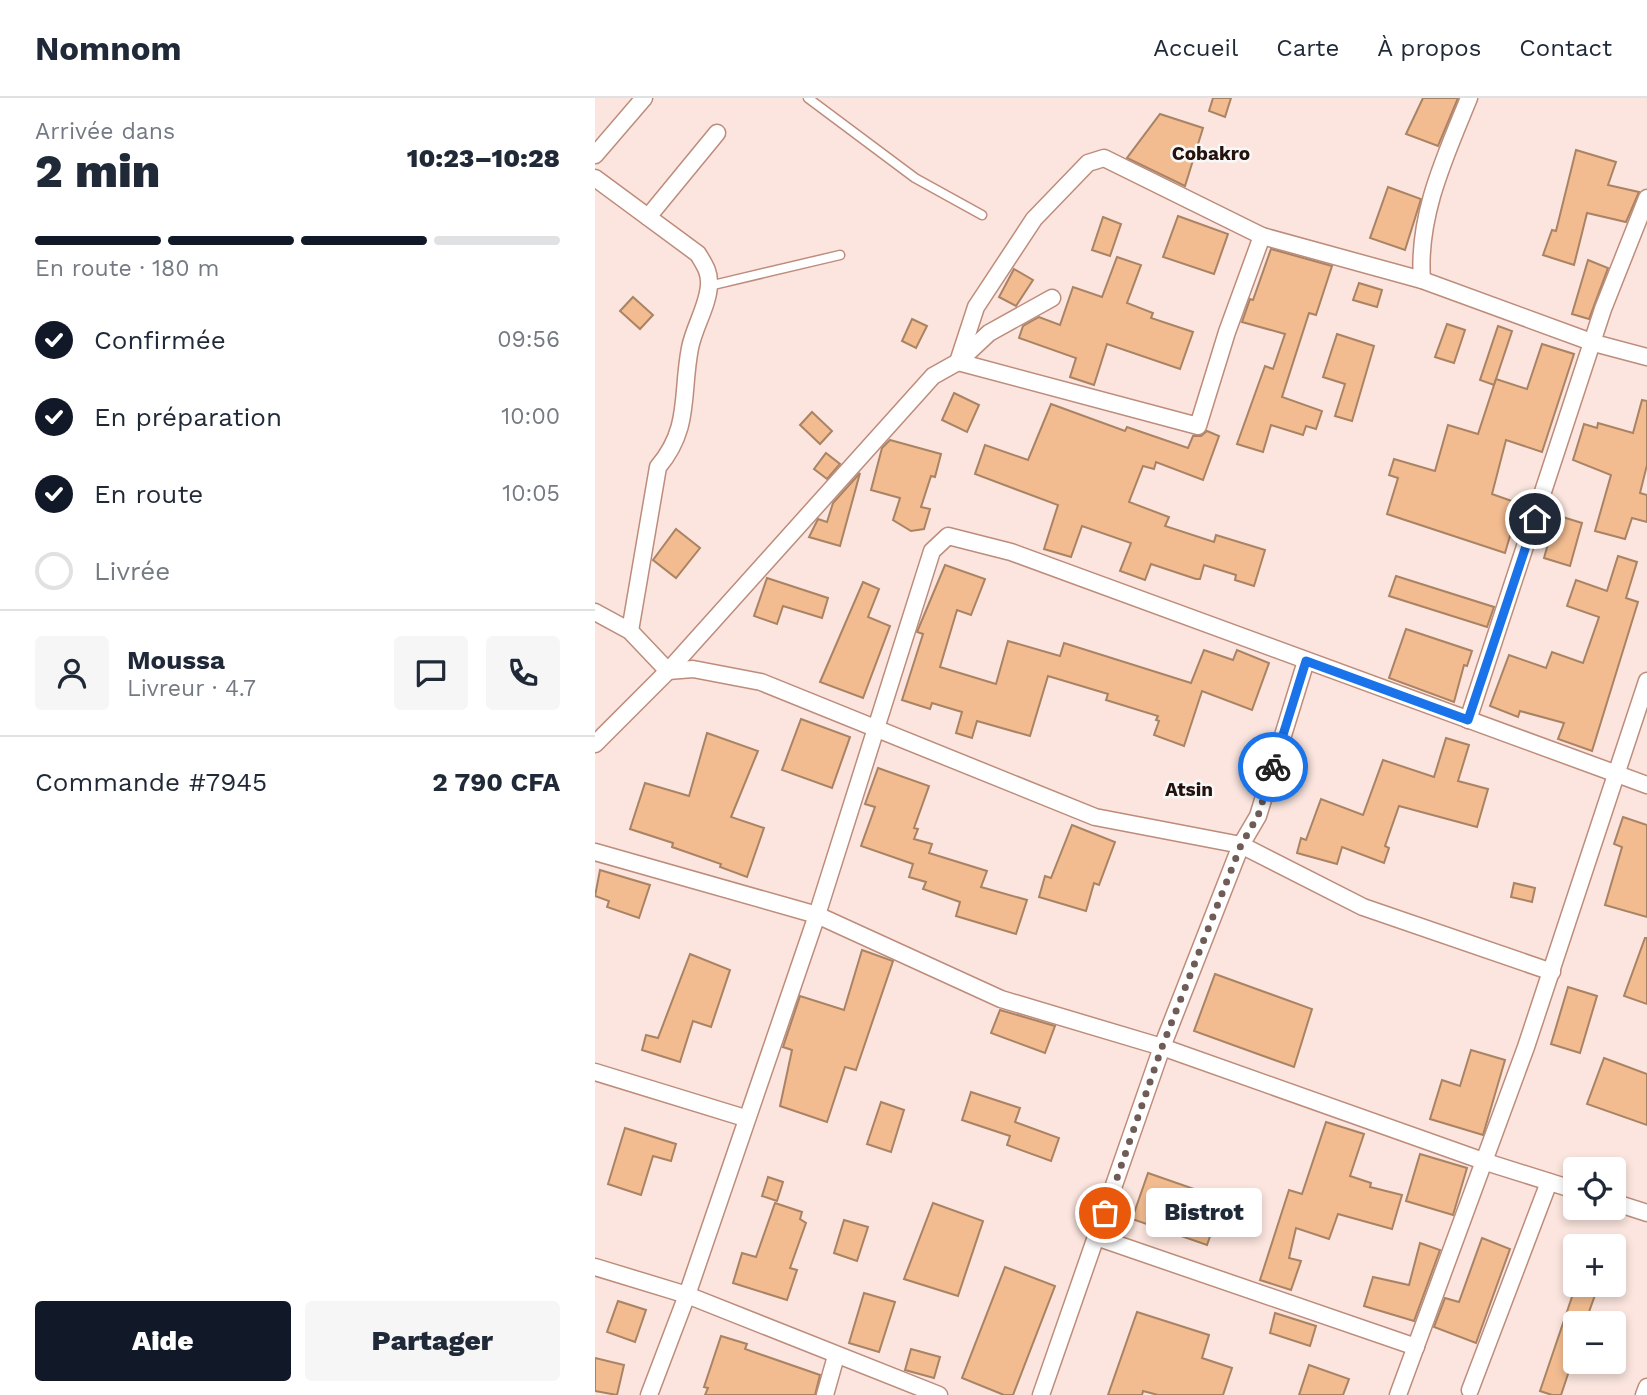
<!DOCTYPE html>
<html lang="fr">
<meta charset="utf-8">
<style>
body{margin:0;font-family:"Work Sans",sans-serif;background:#f6f6f7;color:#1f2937;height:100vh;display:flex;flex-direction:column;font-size:26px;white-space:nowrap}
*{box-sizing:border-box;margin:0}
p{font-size:23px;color:#747a83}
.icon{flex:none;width:38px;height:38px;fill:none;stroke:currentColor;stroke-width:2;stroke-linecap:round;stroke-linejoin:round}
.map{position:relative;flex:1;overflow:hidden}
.panel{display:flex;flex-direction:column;background:#fff;width:595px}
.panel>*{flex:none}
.buttons{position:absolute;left:968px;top:1059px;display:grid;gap:14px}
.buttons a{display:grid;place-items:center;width:63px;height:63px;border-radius:7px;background:#fff;box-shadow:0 4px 10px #0003;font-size:35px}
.pin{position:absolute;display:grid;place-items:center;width:60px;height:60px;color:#fff;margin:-30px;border:4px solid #fff;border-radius:50%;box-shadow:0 2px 7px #0007}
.courier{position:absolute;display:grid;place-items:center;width:70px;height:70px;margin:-35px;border:5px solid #1a73e8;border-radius:50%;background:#fff;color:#222;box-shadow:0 2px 9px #0007}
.bubble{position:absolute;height:49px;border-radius:7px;background:#fff;box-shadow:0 4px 10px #0003;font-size:23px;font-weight:800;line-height:49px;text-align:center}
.summary em{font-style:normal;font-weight:800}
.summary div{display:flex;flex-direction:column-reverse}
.summary{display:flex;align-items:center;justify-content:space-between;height:119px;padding:0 35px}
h1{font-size:46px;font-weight:800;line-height:52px}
.bar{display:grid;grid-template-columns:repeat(4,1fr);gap:10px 7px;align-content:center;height:84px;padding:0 35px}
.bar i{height:9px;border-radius:5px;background:#e0e1e3}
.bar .current{background:#111827}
.bar p{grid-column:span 4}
.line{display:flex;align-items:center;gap:18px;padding:0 35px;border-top:2px solid #e0e1e3}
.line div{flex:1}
.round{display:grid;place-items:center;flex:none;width:74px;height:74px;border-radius:7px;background:#f6f6f7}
ol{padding:0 35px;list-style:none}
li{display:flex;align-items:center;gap:21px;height:77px}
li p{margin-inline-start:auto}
li .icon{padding:7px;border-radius:50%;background:#111827;color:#fff;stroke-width:4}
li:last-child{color:#747a83}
li i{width:38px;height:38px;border:4px solid #e0e1e3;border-radius:50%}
.action{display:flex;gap:14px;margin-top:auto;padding:14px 35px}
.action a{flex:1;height:80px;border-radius:7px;background:#111827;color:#fff;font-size:28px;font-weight:800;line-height:80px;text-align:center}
.action a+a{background:#f6f6f7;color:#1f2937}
header{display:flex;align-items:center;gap:42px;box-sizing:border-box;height:98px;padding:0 35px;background:#fff;border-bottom:2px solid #e0e1e3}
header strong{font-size:33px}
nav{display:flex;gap:38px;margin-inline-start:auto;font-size:24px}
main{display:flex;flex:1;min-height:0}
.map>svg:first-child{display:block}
.building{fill:#f2bc90;stroke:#a98363;stroke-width:2}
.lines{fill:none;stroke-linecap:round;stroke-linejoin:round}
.lane-casing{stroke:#bd8c7b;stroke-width:11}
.street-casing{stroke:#bd8c7b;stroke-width:19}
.lane{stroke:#fff;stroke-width:8}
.street{stroke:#fff;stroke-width:16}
.done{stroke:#6f5c56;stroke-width:7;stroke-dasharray:0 12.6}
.route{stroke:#1a73e8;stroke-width:9}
.labels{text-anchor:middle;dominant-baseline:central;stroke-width:5;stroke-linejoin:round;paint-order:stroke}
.neighbourhood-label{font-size:19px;font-weight:bold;fill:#24120c;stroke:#f8f8f8}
</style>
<header>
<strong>Nomnom</strong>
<nav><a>Accueil</a><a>Carte</a><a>À propos</a><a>Contact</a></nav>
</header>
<main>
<section class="panel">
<div class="summary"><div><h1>2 min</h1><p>Arrivée dans</p></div><em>10:23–10:28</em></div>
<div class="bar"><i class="current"></i><i class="current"></i><i class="current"></i><i></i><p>En route · 180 m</p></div>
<ol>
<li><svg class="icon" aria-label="check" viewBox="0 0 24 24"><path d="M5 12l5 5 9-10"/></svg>Confirmée<p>09:56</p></li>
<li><svg class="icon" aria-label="check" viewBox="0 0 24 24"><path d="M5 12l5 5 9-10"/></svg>En préparation<p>10:00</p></li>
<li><svg class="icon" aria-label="check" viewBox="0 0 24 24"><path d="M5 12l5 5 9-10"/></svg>En route<p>10:05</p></li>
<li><i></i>Livrée</li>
</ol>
<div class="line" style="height:126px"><a class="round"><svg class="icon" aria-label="person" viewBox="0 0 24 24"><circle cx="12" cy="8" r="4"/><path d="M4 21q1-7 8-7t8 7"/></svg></a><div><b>Moussa</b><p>Livreur · 4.7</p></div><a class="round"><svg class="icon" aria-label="chat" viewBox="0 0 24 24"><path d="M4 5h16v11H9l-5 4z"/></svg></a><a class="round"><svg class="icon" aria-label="phone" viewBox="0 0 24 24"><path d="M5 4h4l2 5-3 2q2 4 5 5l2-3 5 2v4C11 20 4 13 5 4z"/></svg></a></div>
<div class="line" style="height:91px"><div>Commande #7945</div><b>2 790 CFA</b></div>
<div class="action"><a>Aide</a><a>Partager</a></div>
</section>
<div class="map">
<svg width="1052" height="1297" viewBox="0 0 1052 1297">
<rect width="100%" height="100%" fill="#fbe5de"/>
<g class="building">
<polygon points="618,0 636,0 630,19 614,13"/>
<polygon points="828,0 863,0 843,48 811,36"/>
<polygon points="565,16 608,30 590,88 532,60"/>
<polygon points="981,52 1021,64 1013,87 1044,94 1031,124 992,115 979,167 948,157 957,132 961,133"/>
<polygon points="793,89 826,101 810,152 775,140"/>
<polygon points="583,118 633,136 619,176 568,159"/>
<polygon points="508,119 526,126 515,158 497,152"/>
<polygon points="676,151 737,168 721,217 714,215 687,299 727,313 721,331 711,328 708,337 676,327 668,354 642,346 670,268 678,271 690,236 647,224 655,201 658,202"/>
<polygon points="522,159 546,167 532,205 558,215 556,220 598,234 585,271 512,246 499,287 475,279 481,260 424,240 428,228 444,219 465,227 478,189 507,199"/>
<polygon points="993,162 1013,170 994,221 977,216"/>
<polygon points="419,171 438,182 421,208 404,199"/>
<polygon points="764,185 787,192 782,209 758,202"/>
<polygon points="38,199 58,217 45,231 25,213"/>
<polygon points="317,221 332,228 321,250 307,243"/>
<polygon points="852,226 870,232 859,265 840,259"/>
<polygon points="903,228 917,233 899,287 885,282"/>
<polygon points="742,236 779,248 757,323 740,318 750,286 728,279"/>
<polygon points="947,246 979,256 947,354 911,342 897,396 931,408 922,433 917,431 910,455 792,416 803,380 794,377 799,361 840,373 853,327 883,336 901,281 932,291"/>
<polygon points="359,295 384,307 372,334 347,322"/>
<polygon points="1047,302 1052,303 1052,367 1045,395 1052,397 1052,424 1037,420 1030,441 1000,433 1016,377 978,362 989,326 1002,330 1003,325 1038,335"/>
<polygon points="456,306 530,333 532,329 593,350 598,338 606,338 612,333 624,338 608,382 561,364 559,371 548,368 534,404 574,419 570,428 619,444 621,437 670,452 659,488 640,482 641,477 609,467 605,481 601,481 556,466 550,482 525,473 536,445 487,428 476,459 449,451 463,407 380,376 390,347 433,362"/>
<polygon points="217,314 237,333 225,346 205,327"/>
<polygon points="295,342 346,356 340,379 336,378 326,409 335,411 329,431 316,433 298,422 305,400 276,392 287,350"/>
<polygon points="231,355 245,366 232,381 219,371"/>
<polygon points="265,375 245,448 214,439 223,421 232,424 238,405"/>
<polygon points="961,417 987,425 975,468 949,460"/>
<polygon points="81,431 105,450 81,480 58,462"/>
<polygon points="1023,458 1042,464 1031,500 1043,504 997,653 963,641 969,625 925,613 923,619 895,608 914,557 951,570 957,554 988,565 1004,519 972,508 981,482 1012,493"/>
<polygon points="350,467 390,481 376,517 362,512 345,569 401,586 413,543 465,558 469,545 596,585 609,552 638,562 642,552 674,565 657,612 607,593 589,648 559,637 564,623 561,622 563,618 511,602 513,596 453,578 435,638 382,623 377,640 361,635 367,614 337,605 335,611 307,602 328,536 322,534"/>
<polygon points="801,478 899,509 892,529 794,498"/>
<polygon points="172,480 233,500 227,520 188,508 182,526 159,518"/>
<polygon points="268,484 284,491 273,519 295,528 268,600 225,584"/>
<polygon points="811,531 877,553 872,568 869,567 859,604 794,580"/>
<polygon points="206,621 255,639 237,690 187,672"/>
<polygon points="112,635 163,653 136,719 169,730 152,779 125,769 126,766 77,749 78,745 35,731 50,685 94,698"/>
<polygon points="851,640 874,647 863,683 893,691 882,729 804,708 790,748 794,750 789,765 747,749 742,766 702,755 706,740 711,742 726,701 768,717 788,662 839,679"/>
<polygon points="283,670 334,688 319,730 323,731 319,741 337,746 334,755 392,773 386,789 432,802 421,836 361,818 365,804 328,791 331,784 314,779 318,766 266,748 280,709 270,706"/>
<polygon points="1028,719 1052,727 1052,819 1010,807 1027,749 1019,746"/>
<polygon points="477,727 520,744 504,787 499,785 491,813 444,799 450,778 456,780"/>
<polygon points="5,772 55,787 44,820 12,809 14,803 0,798"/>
<polygon points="919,785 940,790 937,804 916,799"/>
<polygon points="1050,840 1052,840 1052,906 1029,898"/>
<polygon points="267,852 298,863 261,972 250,969 232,1024 185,1008 197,952 188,949 205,898 249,912"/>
<polygon points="95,856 135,872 116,929 98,923 85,964 47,952 51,937 63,940"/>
<polygon points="620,876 717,911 699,969 599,933"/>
<polygon points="973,889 1002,898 985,955 956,946"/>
<polygon points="405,912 460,928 450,955 396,935"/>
<polygon points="876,952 910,962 888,1037 835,1021 847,982 865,988"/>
<polygon points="1009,960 1052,976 1052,1027 992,1006"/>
<polygon points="376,994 425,1010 420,1024 464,1040 456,1063 412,1047 415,1038 367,1022"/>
<polygon points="286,1004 309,1012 296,1054 272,1046"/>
<polygon points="731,1024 769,1036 755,1078 776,1085 775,1089 807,1097 797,1131 743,1116 734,1141 701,1130 694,1160 706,1163 696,1192 665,1182 694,1092 707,1096"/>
<polygon points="30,1030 81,1046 76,1063 58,1058 46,1097 13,1086"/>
<polygon points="825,1056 872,1070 858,1117 811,1103"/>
<polygon points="553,1075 628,1101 612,1147 537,1121"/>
<polygon points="173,1079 188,1084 182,1103 167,1098"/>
<polygon points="180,1105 207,1114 205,1121 211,1125 195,1170 202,1172 192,1202 138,1185 147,1155 161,1159"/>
<polygon points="338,1105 388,1123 363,1198 309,1181"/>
<polygon points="249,1122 273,1129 262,1163 239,1155"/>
<polygon points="887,1140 915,1151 881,1245 839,1229 850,1200 864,1204"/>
<polygon points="825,1145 845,1152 819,1223 769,1208 778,1179 814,1187"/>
<polygon points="410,1169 460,1188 418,1297 409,1297 367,1280"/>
<polygon points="980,1190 1000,1197 990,1225 980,1225 980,1255 966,1297 957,1297 945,1293"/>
<polygon points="269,1195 300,1204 284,1254 254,1245"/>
<polygon points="23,1203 51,1212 40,1244 12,1234"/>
<polygon points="542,1214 614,1237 607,1260 637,1270 628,1297 563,1297 548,1293 547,1297 513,1297"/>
<polygon points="680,1215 721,1228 715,1248 675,1235"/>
<polygon points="126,1238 152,1246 150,1251 225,1277 220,1297 110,1297 113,1290 109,1289"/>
<polygon points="316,1251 345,1259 339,1280 310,1272"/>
<polygon points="0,1260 29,1267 22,1297 0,1293"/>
<polygon points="714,1267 754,1281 748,1297 704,1297"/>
</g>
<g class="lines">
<g class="lane-casing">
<g id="lane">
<polyline points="213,0 320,80 387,117"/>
<polyline points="114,188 245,157"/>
</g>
</g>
<g class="street-casing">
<g id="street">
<polyline points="0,57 49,0"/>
<path d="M0 80 103 156C109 166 115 174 114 187 113 208 99 229 95 250 86 296 96 330 63 369L35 533"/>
<polyline points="53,119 122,35"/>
<path d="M827 182C822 118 850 59 874 0"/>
<polyline points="363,264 381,209 439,121 493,65 509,60 667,138 827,182 999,245 1052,259"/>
<polyline points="363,264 603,328 632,234 667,138"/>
<polyline points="0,514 35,533 73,573 98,571 166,584 500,719 646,747 768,809 957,874"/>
<polyline points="873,622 1008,211 1052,100"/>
<polyline points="0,646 73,573 338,278 363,264 394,235 457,200"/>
<polyline points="0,754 222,817 406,901 567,949 891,1064 980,1092"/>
<polyline points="0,974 150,1020"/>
<polyline points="1018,1104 1052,1115"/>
<polyline points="501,1139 821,1249"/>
<polyline points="0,1169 92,1197 344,1297"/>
<polyline points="875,1292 954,1084"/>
<polyline points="54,1297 92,1197 222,817 337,453 353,438 416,454 1052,687"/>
<polyline points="230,1297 241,1258"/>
<polyline points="446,1297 567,949 646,747 663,718 711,563"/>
<polyline points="803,1297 931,949 1052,583"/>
<polyline points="1049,1297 1052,1289"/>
</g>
</g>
<use href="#lane" class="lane"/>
<use href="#street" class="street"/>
</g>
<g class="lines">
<polyline class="done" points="510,1115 567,949 646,747 663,718 678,669"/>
<polyline class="route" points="678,669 711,563 873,622 940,421"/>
</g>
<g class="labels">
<g class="neighbourhood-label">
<text x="616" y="55">Cobakro</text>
<text x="594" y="691">Atsin</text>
</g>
</g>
</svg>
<div class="buttons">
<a><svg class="icon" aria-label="locate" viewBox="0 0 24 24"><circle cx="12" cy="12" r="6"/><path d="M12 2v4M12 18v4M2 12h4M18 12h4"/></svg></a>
<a>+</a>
<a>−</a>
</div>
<div class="pin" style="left:510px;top:1115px;background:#ea580c"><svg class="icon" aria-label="bag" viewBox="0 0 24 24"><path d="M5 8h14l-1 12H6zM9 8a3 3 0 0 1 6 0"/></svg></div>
<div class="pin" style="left:940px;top:421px;background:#1f2937"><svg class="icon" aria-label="home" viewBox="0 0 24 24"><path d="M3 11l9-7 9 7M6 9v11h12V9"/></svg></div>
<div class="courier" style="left:678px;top:669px"><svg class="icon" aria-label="bike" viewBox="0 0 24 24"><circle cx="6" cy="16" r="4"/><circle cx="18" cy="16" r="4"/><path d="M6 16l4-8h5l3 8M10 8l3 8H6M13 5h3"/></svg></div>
<div class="bubble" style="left:551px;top:1090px;width:116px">Bistrot</div>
</div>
</main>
